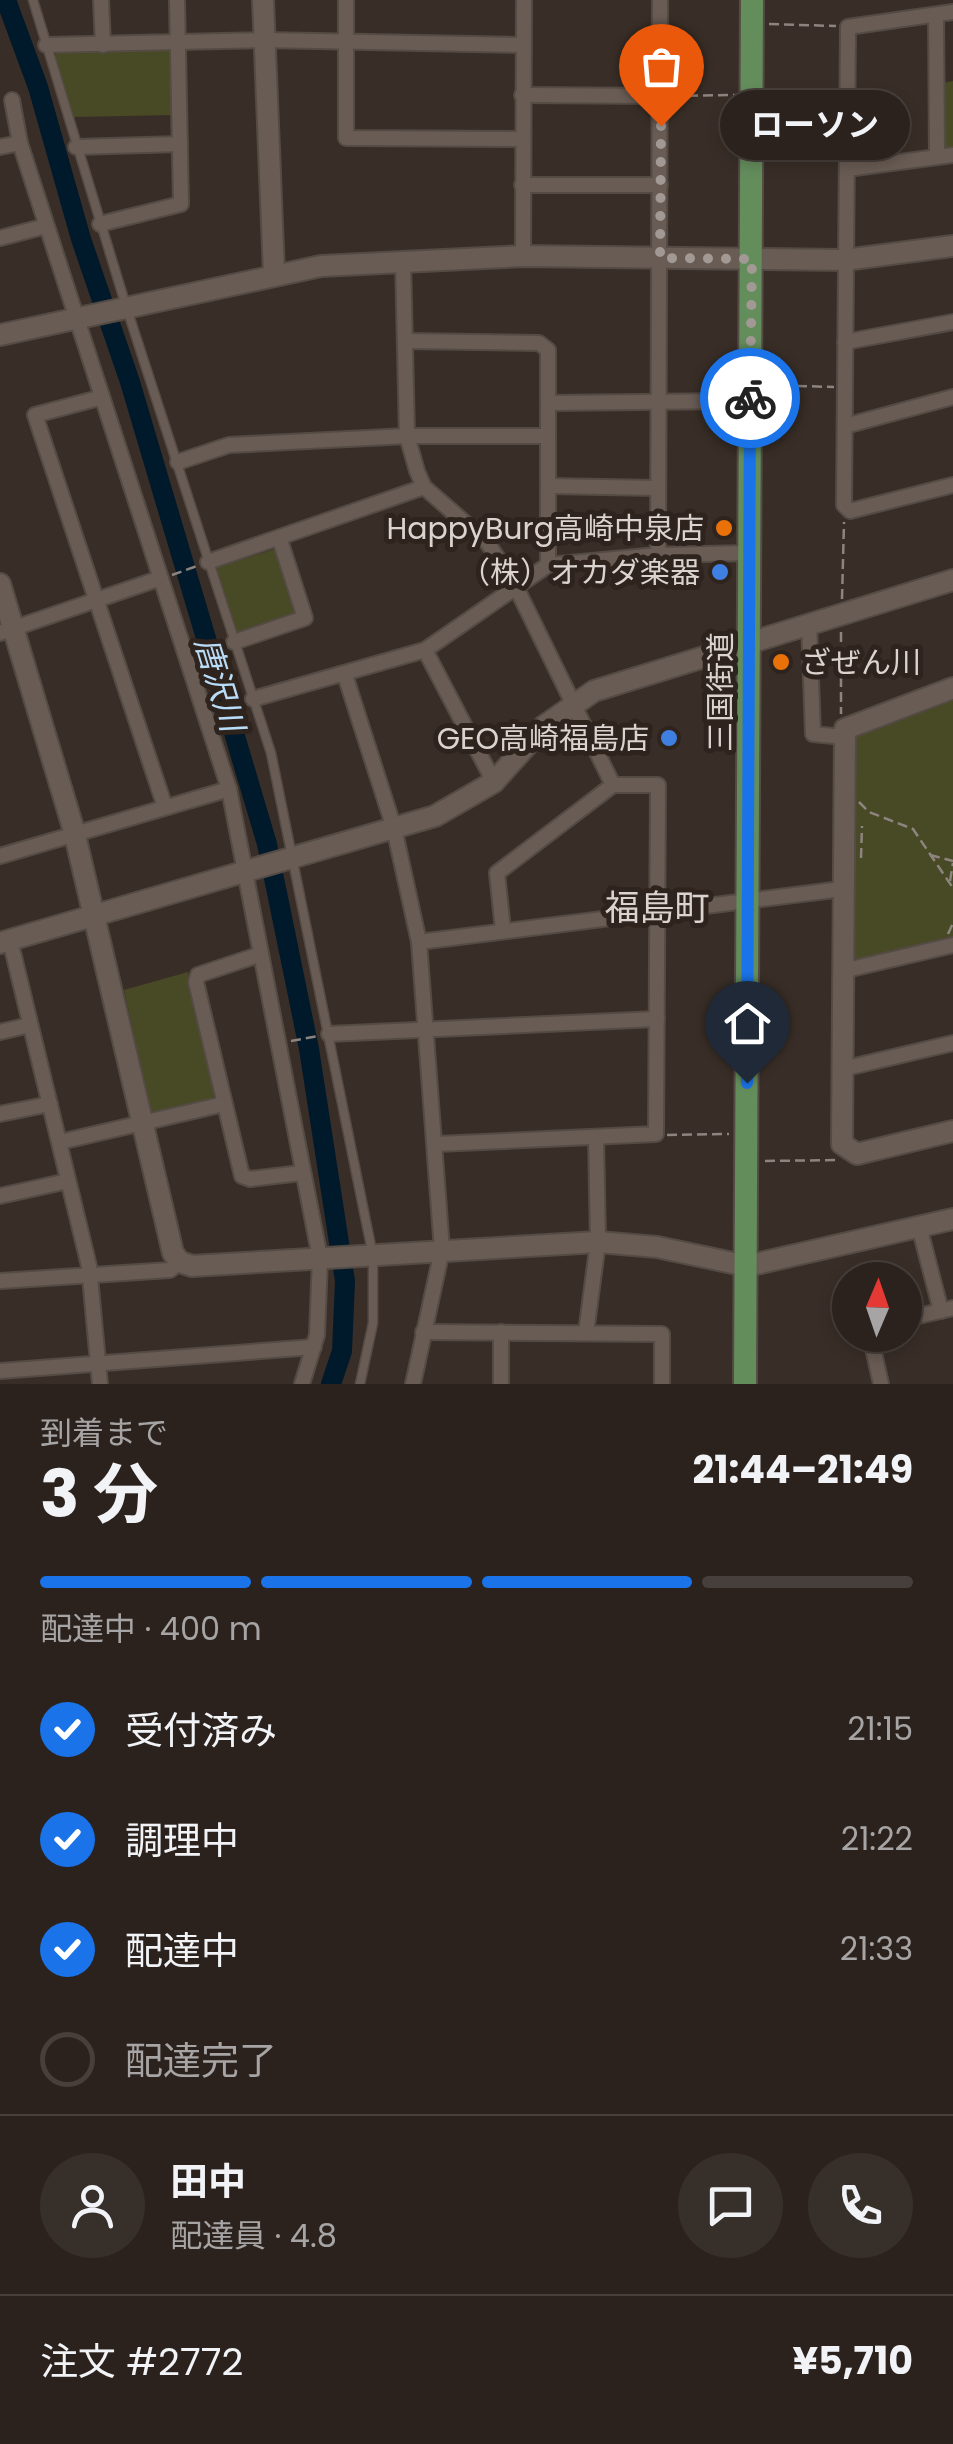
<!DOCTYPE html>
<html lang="ja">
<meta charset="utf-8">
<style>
body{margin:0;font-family:Poppins,"Noto Sans JP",sans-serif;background:#372f2a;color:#f1f3f6;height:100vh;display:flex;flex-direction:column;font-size:38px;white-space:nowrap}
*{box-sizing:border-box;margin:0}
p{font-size:32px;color:#a6a4a4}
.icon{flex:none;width:55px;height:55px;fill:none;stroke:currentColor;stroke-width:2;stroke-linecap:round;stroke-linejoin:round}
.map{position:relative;height:1384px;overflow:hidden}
.details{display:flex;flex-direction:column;background:#2b221d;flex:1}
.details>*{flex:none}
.needle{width:65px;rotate:2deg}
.buttons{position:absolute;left:832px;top:1262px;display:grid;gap:20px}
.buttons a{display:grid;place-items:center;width:90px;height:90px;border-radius:50%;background:#2b221d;box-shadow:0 5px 15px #0003,0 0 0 2px #473f3b;font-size:50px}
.pin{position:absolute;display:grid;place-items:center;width:85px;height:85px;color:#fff;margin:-102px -42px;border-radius:50% 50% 50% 0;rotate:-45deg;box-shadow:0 0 10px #0007}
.pin .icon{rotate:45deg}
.courier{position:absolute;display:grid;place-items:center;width:100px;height:100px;margin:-50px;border:8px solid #1a73e8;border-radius:50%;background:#fff;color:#222;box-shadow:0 2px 12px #0007}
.bubble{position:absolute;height:70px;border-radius:35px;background:#2b221d;box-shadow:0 5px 15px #0003,0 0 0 2px #473f3b;font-size:32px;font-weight:700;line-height:70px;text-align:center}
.head em{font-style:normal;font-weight:700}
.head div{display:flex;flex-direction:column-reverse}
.head{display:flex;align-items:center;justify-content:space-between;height:170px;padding:0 40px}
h1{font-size:65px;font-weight:700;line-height:75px}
.bar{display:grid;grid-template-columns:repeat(4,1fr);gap:15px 10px;align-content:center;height:120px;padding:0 40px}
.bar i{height:12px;border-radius:8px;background:#473f3b}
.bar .selected{background:#1a73e8}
.bar p{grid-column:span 4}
.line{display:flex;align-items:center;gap:25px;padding:0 40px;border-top:2px solid #473f3b}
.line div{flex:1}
.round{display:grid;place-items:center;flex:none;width:105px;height:105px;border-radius:52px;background:#372f2a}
ol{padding:0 40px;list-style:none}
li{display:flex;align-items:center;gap:30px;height:110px}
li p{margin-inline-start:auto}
li .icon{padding:10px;border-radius:50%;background:#1a73e8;color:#fff;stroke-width:4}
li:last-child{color:#a6a4a4}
li i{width:55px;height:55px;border:5px solid #473f3b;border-radius:50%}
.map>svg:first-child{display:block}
.green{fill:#484925}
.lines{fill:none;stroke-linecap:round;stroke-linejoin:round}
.river{stroke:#001a2c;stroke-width:20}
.lane-casing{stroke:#544b45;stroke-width:11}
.street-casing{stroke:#544b45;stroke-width:18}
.secondary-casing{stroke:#544b45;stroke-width:24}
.primary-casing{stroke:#544b45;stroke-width:26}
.path{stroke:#8e847f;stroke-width:2.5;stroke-dasharray:10 5;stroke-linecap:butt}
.lane{stroke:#695c54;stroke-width:8}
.street{stroke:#695c54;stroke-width:14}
.secondary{stroke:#695c54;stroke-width:20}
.primary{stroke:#648d5c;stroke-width:22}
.done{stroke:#a29994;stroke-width:10;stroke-dasharray:0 18}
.route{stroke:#1a73e8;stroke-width:12}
.food-dot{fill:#e8710a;stroke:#2f241d;stroke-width:4}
.shop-dot{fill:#3f7fe0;stroke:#2f241d;stroke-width:4}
.labels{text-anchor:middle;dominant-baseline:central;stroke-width:10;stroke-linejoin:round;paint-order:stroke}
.poi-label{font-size:30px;fill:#dbd3cf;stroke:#2f241d;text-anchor:end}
.street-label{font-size:30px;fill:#dbd3cf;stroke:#2f241d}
.water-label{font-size:32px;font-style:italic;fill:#b9ddf9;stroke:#2f241d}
.quarter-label{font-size:35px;fill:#dbd3cf;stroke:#2f241d}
</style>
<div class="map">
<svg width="953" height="1384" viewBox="0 0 953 1384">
<rect width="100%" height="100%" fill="#392e27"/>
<g class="green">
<polygon points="169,50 173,54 175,115 72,117 53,58 57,53"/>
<polygon points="953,81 953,151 949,151 943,145 943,83"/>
<polygon points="275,549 297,615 236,634 215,573 218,567"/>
<polygon points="953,696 953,945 842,971 849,735"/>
<polygon points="188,972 216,1091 212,1100 151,1112 124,990"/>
</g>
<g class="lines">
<polyline class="river" points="6,0 38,87 81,239 130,382 267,844 309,1049 345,1281 342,1351 331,1384"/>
<g class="lane-casing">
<polyline id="lane" points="33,0 126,306 271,753 373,1256 373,1323 360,1384"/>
</g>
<g class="street-casing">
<g id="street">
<polyline points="101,0 103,45"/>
<polyline points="346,0 346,138 523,139"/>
<polyline points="953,12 848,27 844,505 850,511 953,485"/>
<polyline points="936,15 937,157"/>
<polyline points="46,45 264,40 523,45"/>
<polyline points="522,95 661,96"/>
<polyline points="12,100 20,143 229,789 320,1258 317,1335 302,1384"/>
<polyline points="0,147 20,143"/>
<polyline points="76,147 180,144"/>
<polyline points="847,169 953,155"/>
<polyline points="522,185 660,185"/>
<polyline points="100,224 181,204 177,0"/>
<polyline points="0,238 46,226"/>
<polyline points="523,256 524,0"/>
<polyline points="403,260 407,436 417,471 424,487 487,542 515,585 613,785"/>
<polyline points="406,341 539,343 548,350 548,565"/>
<polyline points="845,342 953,322"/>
<polyline points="99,398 35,415 165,807"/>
<polyline points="549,403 734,401"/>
<polyline points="845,426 953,397"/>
<polyline points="178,462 229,445 407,436 547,436"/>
<polyline points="549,486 657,488"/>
<polyline points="658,555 660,0"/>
<polyline points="208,562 424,487"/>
<polyline points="809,622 813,734 844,737"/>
<polyline points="0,633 158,579"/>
<polyline points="234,642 305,618 280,540"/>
<polyline points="425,650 494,782"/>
<polyline points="345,675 394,828 419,942 442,1250 413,1384"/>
<polyline points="253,699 425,650 548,565 658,555 748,553"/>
<polyline points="0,856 229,789"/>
<polyline points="10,940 89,1266 100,1384"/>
<polyline points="419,942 842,889"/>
<polyline points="258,955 198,975 196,982 242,1176 250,1179 301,1173"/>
<polyline points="842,971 953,945"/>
<polyline points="0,1032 30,1025"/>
<polyline points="329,1034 657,1019"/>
<polyline points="842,1069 953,1043"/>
<polyline points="0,1114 50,1104"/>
<polyline points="60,1142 224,1104"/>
<polyline points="437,1144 656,1134 658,785 613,785 497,873 503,930"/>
<polyline points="0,1196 68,1181"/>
<polyline points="919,1226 941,1311"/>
<polyline points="0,1281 170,1270 180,1262"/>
<polyline points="905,1319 953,1308"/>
<polyline points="423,1332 662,1334 662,1384"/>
<polyline points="586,1333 598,1242 596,1137"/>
<polyline points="870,1335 881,1384"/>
<polyline points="0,1371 314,1347"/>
<polyline points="501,1384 501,1332"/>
</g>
</g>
<g class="secondary-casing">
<g id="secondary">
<polyline points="263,0 274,274"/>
<polyline points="0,335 321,266 523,256 845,260 953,246"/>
<polyline points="0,584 74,831 173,1253 180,1262 192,1266 598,1242 657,1247 747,1266 953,1219"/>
<polyline points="953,688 845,729 842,1144 857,1154 953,1131"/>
<polyline points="0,943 435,816 494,782 544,726 594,691 953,580"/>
</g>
</g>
<g class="primary-casing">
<polyline id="primary" points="745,1384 752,0"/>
</g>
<g class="path">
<polyline points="769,24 836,26"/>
<polyline points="673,96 735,95"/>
<polyline points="767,385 834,387"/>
<polyline points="172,575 197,566"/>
<polyline points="842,599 844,522"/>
<polyline points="841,632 841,714"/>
<polyline points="859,802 869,812 913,829 953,888"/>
<polyline points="930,855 953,861"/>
<polyline points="861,858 862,826"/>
<polyline points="950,881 953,863"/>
<polyline points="948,934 953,923"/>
<polyline points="291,1041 318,1036"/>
<polyline points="667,1135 729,1134"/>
<polyline points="765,1161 840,1160"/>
</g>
<use href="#lane" class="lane"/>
<use href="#street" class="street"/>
<use href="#secondary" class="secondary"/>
<use href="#primary" class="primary"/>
</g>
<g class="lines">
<polyline class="done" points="661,126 660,258 752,259 750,398"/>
<polyline class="route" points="747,1083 750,398"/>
</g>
<g class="food-dot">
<circle cx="724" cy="528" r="10"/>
<circle cx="781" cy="662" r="10"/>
</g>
<g class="shop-dot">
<circle cx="720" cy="572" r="10"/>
<circle cx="669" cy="738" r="10"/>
</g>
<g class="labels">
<g class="poi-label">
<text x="704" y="528">HappyBurg高崎中泉店</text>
<text x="700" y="572">（株）オカダ楽器</text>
<text x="801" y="662" text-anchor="start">ざぜん川</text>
<text x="649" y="738">GEO高崎福島店</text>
</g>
<g class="street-label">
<text transform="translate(720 692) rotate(-90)">三国街道</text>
</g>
<g class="water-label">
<text transform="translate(220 684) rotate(73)">唐沢川</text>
</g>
<g class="quarter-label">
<text x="657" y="907">福島町</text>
</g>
</g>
</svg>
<div class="buttons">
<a><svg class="needle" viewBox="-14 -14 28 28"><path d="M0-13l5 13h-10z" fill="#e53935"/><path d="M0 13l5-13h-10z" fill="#a6a4a4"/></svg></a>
</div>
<div class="pin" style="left:661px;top:126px;background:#ea580c"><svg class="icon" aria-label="bag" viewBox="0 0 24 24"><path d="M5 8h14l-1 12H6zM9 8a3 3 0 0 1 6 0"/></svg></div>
<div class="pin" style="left:747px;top:1083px;background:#1f2937"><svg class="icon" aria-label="home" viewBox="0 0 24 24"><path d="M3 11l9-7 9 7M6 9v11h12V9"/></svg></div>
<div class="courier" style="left:750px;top:398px"><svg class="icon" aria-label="bike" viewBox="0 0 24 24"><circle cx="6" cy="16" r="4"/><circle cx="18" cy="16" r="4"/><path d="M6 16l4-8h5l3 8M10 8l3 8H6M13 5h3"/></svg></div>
<div class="bubble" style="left:720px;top:90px;width:190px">ローソン</div>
</div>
<section class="details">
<div class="head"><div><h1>3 分</h1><p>到着まで</p></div><em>21:44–21:49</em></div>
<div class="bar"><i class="selected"></i><i class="selected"></i><i class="selected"></i><i></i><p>配達中 · 400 m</p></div>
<ol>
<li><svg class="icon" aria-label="check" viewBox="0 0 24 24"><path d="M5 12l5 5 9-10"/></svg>受付済み<p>21:15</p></li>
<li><svg class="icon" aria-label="check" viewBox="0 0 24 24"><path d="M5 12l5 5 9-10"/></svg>調理中<p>21:22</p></li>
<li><svg class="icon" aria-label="check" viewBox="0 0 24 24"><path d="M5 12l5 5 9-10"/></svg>配達中<p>21:33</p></li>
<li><i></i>配達完了</li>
</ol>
<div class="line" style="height:180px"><a class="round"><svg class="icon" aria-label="person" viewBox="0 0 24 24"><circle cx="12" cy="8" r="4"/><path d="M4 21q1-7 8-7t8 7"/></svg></a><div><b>田中</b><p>配達員 · 4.8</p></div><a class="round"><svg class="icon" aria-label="chat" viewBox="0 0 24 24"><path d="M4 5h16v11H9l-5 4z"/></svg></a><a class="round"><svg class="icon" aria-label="phone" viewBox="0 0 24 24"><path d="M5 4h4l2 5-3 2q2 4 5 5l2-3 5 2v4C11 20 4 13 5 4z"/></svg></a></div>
<div class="line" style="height:130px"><div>注文 #2772</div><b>¥5,710</b></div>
</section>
